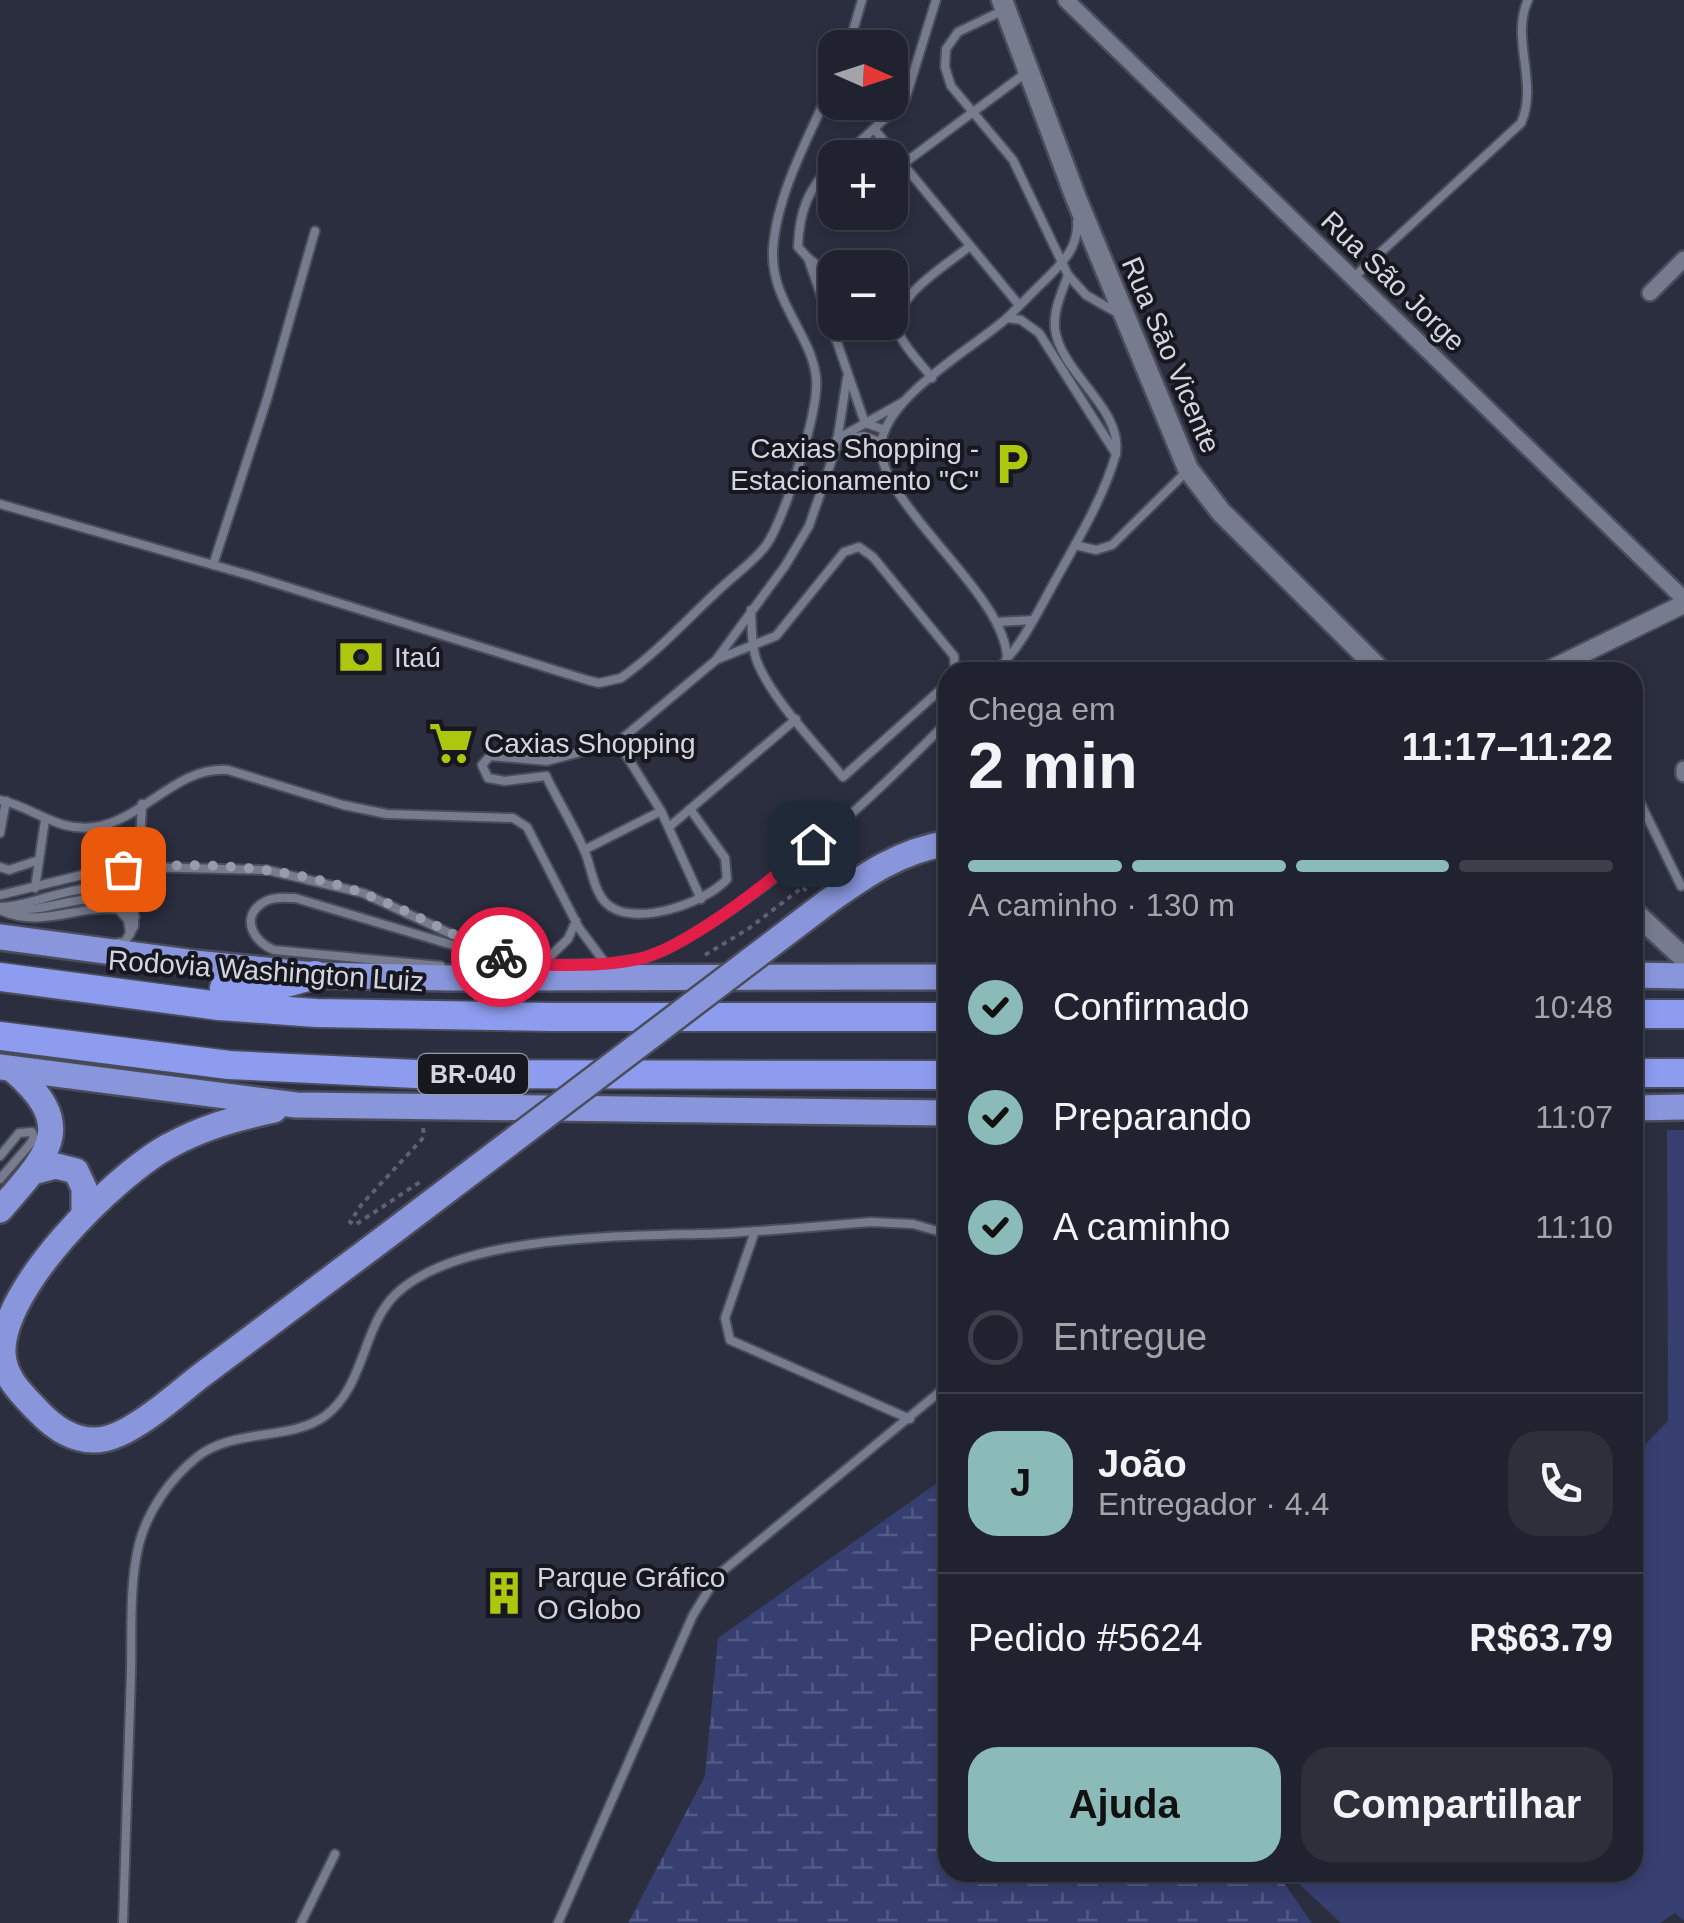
<!DOCTYPE html>
<html lang="pt">
<meta charset="utf-8">
<style>
body{margin:0;font-family:Arial,sans-serif;background:#2d2f3b;color:#f1f3f6;height:100vh;display:flex;flex-direction:column;font-size:38px;white-space:nowrap}
*{box-sizing:border-box;margin:0}
p{font-size:32px;color:#a2a4aa}
.icon{flex:none;width:55px;height:55px;fill:none;stroke:currentColor;stroke-width:2;stroke-linecap:round;stroke-linejoin:round}
.map{position:relative;flex:1;overflow:hidden}
.details{position:absolute;left:938px;top:662px;width:705px;height:1220px;display:flex;flex-direction:column;background:#20222f;border-radius:30px;box-shadow:0 5px 15px #0003,0 0 0 2px #3d3f4b}
.details>*{flex:none}
.needle{width:65px;rotate:93deg}
.tools{position:absolute;left:818px;top:30px;display:grid;gap:20px}
.tools a{display:grid;place-items:center;width:90px;height:90px;border-radius:20px;background:#20222f;box-shadow:0 5px 15px #0003,0 0 0 2px #3d3f4b;font-size:50px}
.pin{position:absolute;display:grid;place-items:center;width:85px;height:85px;color:#fff;margin:-42px;border-radius:20px;box-shadow:0 5px 15px #0006}
.courier{position:absolute;display:grid;place-items:center;width:100px;height:100px;margin:-50px;border:8px solid #e11d48;border-radius:50%;background:#fff;color:#222;box-shadow:0 2px 12px #0007}
.head em{font-style:normal;font-weight:600}
.head div{display:flex;flex-direction:column-reverse}
.head{display:flex;align-items:center;justify-content:space-between;height:170px;padding:0 30px}
h1{font-size:65px;font-weight:600;line-height:75px}
.bar{display:grid;grid-template-columns:repeat(4,1fr);gap:15px 10px;align-content:center;height:120px;padding:0 30px}
.bar i{height:12px;border-radius:8px;background:#3d3f4b}
.bar .current{background:#8bbbb9}
.bar p{grid-column:span 4}
.line{display:flex;align-items:center;gap:25px;padding:0 30px;border-top:2px solid #3d3f4b}
.line div{flex:1}
.round{display:grid;place-items:center;flex:none;width:105px;height:105px;border-radius:30px;background:#2d2f3b}
ol{padding:0 30px;list-style:none}
li{display:flex;align-items:center;gap:30px;height:110px}
li p{margin-inline-start:auto}
li .icon{padding:10px;border-radius:50%;background:#8bbbb9;color:#111;stroke-width:4}
li:last-child{color:#a2a4aa}
li i{width:55px;height:55px;border:5px solid #3d3f4b;border-radius:50%}
.primary-button{display:flex;gap:20px;margin-top:auto;padding:20px 30px}
.primary-button a{flex:1;height:115px;border-radius:30px;background:#8bbbb9;color:#111;font-size:40px;font-weight:600;line-height:115px;text-align:center}
.primary-button a+a{background:#2d2f3b;color:#f1f3f6}
.map>svg:first-child{display:block}
.wetland{fill:url(#wetland-marsh)}
.park{fill:#373f71}
.lines{fill:none;stroke-linecap:round;stroke-linejoin:round}
.service-casing{stroke:#494c5a;stroke-width:12}
.minor-casing{stroke:#494c5a;stroke-width:20}
.tertiary-casing{stroke:#494c5a;stroke-width:22}
.secondary-casing{stroke:#494c5a;stroke-width:25}
.trunk-casing{stroke:#494c5a;stroke-width:30}
.motorway-casing{stroke:#494c5a;stroke-width:32}
.path{stroke:#5e6170;stroke-width:4;stroke-dasharray:5 5;stroke-linecap:butt}
.service{stroke:#767b8e;stroke-width:8}
.minor{stroke:#767b8e;stroke-width:15}
.tertiary{stroke:#767b8e;stroke-width:18}
.secondary{stroke:#767b8e;stroke-width:20}
.trunk{stroke:#8996dc;stroke-width:25}
.motorway{stroke:#8e9cef;stroke-width:28}
.trunk-bridge-casing{stroke:#494c5a;stroke-width:30;stroke-linecap:butt}
.trunk-bridge{stroke:#8996dc;stroke-width:25}
.done{stroke:#989ba8;stroke-width:10;stroke-dasharray:0 18}
.route{stroke:#e11d48;stroke-width:12}
.labels{text-anchor:middle;dominant-baseline:central;stroke-width:8;stroke-linejoin:round;paint-order:stroke}
.shield{fill:#16171f;stroke:#9a9da7;stroke-width:2.5}
.shield-label{font-size:25px;font-weight:bold;fill:#d3d6e1}
.street-label{font-size:28px;fill:#d3d6e1;stroke:#16171f}
.poi-label{font-size:28px;fill:#d3d6e1;stroke:#16171f;text-anchor:start}
</style>
<div class="map">
<svg width="1684" height="1923" viewBox="0 0 1684 1923">
<defs>
<pattern id="wetland-marsh" width="20" height="14" patternUnits="userSpaceOnUse" patternTransform="scale(2.5)"><rect width="20" height="14" fill="#373f71"/><path d="M1 5h8M5 5V1M11 12h8M15 12V8" fill="none" stroke="#535a85"/></pattern>
</defs>
<rect width="100%" height="100%" fill="#2b2e3f"/>
<polygon class="wetland" points="947,1476 948,1872 1277,1873 1312,1923 628,1923 705,1776 718,1638"/>
<polygon class="park" points="1667,1130 1684,1130 1684,1921 1675,1913 1660,1923 1341,1923 1287,1873 1632,1872 1632,1458 1668,1421"/>
<g class="lines">
<g class="service-casing">
<g id="service">
<polyline points="1004,10 958,32 946,49 945,67 951,86 1013,160 1068,275"/>
<polyline points="848,48 862,0"/>
<polyline points="875,130 1019,305"/>
<polyline points="842,158 905,100 936,0"/>
<path d="M835 163C808 186 799 213 798 247L808 258 865 423 885 430"/>
<polyline points="903,164 1027,72"/>
<polyline points="808,258 835,279"/>
<path d="M1354 277 1521 123C1539 83 1510 39 1528 0"/>
<polyline points="890,296 910,293"/>
<path d="M932 378C922 364 905 349 899 333 887 299 947 265 970 246"/>
<polyline points="837,439 903,402"/>
<polyline points="842,439 864,436 880,442"/>
<path d="M1116 454C1123 408 1061 374 1055 329 1053 310 1062 292 1068 275L1086 295 1121 315"/>
<path d="M0 504 252 576 587 680 599 683 621 678C658 652 690 616 723 586 737 573 756 560 767 544 785 517 820 409 816 377 811 333 770 301 773 249 777 191 812 131 835 78"/>
<polyline points="1075,545 1096,550 1112,545 1185,473"/>
<polyline points="213,565 267,399 315,231"/>
<path d="M751 610C752 628 751 647 758 664 775 703 816 744 843 777L948 683"/>
<polyline points="998,622 1033,620"/>
<polyline points="718,659 776,636 844,552 859,547 873,557 954,656 955,672"/>
<path d="M1007 660C1008 592 868 498 882 439 892 393 973 348 1007 318 1018 307 1029 296 1040 285 1058 267 1079 250 1077 222"/>
<path d="M995 672C1022 646 1037 613 1055 581 1077 541 1103 499 1116 454L1039 333 1021 320 1007 318"/>
<polyline points="618,742 661,811 701,899"/>
<polyline points="546,776 505,781 488,778 482,765 490,756 547,761 618,742 716,660 785,566 809,526 836,448 847,378"/>
<path d="M546 776C558 801 574 826 585 852 591 867 594 891 606 903 632 929 706 903 727 879L725 858 690 809"/>
<polyline points="1632,786 1681,886"/>
<path d="M0 800C33 807 59 833 95 827 145 819 176 766 228 770L343 805 387 814 513 818 527 827 579 928 606 964 541 965 505 959 363 893 267 870 139 867 82 875 0 895"/>
<polyline points="669,827 796,719"/>
<polyline points="0,833 6,801"/>
<polyline points="584,850 661,811"/>
<polyline points="0,867 9,870 39,860"/>
<polyline points="139,867 142,804"/>
<polyline points="35,888 45,820"/>
<path d="M0 907C40 907 104 865 134 905V926L125 942 117 943"/>
<path d="M13 909C57 914 102 878 135 917"/>
<path d="M0 910C40 929 77 905 118 909L128 920 130 934"/>
<path d="M606 964 643 958 665 950C770 893 864 806 948 721"/>
<polyline points="541,965 568,939 576,921"/>
<path d="M441 966 274 950C255 943 240 919 261 904 271 896 284 898 295 898L493 957"/>
<polyline points="0,1156 19,1133 32,1132 34,1138 30,1144 0,1179"/>
<polyline points="755,1231 725,1318 730,1340 910,1419"/>
<polyline points="1632,1315 1636,1334 1632,1343"/>
<polyline points="1632,1377 1639,1389 1632,1400"/>
<path d="M123 1923C126 1840 128 1756 131 1673 132 1631 129 1585 139 1544 148 1510 170 1479 197 1457 234 1428 290 1441 325 1416 365 1387 362 1325 397 1293 464 1231 639 1237 728 1233 776 1230 824 1226 871 1222L913 1224 948 1234"/>
<polyline points="301,1923 335,1854"/>
<polyline points="558,1923 693,1615 718,1575 948,1385"/>
</g>
</g>
<g class="minor-casing">
<g id="minor">
<polyline points="1066,0 1684,599"/>
<polyline points="1650,293 1684,259"/>
<polyline points="1684,769 1684,774"/>
</g>
</g>
<g class="tertiary-casing">
<polyline id="tertiary" points="1545,672 1684,604"/>
</g>
<g class="secondary-casing">
<g id="secondary">
<polyline points="1002,0 1076,198 1188,469 1221,512 1382,672"/>
<polyline points="1632,910 1684,958"/>
</g>
</g>
<g class="trunk-casing">
<g id="trunk">
<path d="M826 903C865 875 900 851 948 843"/>
<polyline points="0,937 195,963 315,975 449,978 948,977"/>
<polyline points="1632,975 1684,976"/>
<polyline points="0,1067 296,1105 948,1113"/>
<polyline points="1632,1108 1684,1107"/>
<path d="M274 1110C236 1118 201 1128 167 1147 114 1177 0 1288 3 1354 5 1379 21 1393 38 1411 55 1429 77 1444 104 1439 134 1433 175 1396 199 1377 262 1330 325 1283 387 1236"/>
<polyline points="33,1172 56,1166 76,1171 84,1188 84,1212"/>
<path d="M0 1210C47 1155 80 1127 12 1069"/>
</g>
</g>
<g class="motorway-casing">
<g id="motorway">
<polyline points="0,977 219,1006 316,1013 554,1017 948,1017"/>
<polyline points="224,988 257,991 315,975"/>
<polyline points="1632,1014 1684,1014"/>
<polyline points="0,1036 229,1065 416,1074 948,1075"/>
<polyline points="1632,1073 1684,1073"/>
</g>
</g>
<g class="path">
<polyline points="705,955 748,929 803,887 806,891"/>
<polyline points="423,1128 424,1137 362,1204 350,1222 355,1225 423,1180"/>
</g>
<use href="#service" class="service"/>
<use href="#minor" class="minor"/>
<use href="#tertiary" class="tertiary"/>
<use href="#secondary" class="secondary"/>
<use href="#trunk" class="trunk"/>
<use href="#motorway" class="motorway"/>
<g class="trunk-bridge-casing">
<polyline id="trunk-bridge" points="387,1236 826,903"/>
</g>
<use href="#trunk-bridge" class="trunk-bridge"/>
</g>
<g class="lines">
<path class="done" d="M123 869C198 860 297 867 367 895 413 912 456 937 501 957"/>
<path class="route" d="M501 957C523 965 546 965 569 965 595 965 622 964 646 957 696 941 773 879 813 844"/>
</g>
<defs>
<g id="parking-bare" transform="scale(3.45)"><path d="M-3.5-5.5H1a3.5 3.5 0 0 1 0 7H-1V5.5H-3.5ZM-1-3.4V-.6H.8a1.4 1.4 0 0 0 0-2.8Z" fill="#adc60e" stroke="#16171f" stroke-width="2.5" paint-order="stroke"/></g>
<g id="bank-bare" transform="scale(3.45)"><path d="M-6-4H6V4H-6ZM0-2.3a2.3 2.3 0 1 0 0 4.6a2.3 2.3 0 1 0 0-4.6Z" fill="#adc60e" stroke="#16171f" stroke-width="2.5" paint-order="stroke"/></g>
<g id="supermarket-bare" transform="scale(3.45)"><path d="M-6-5.5h2.5l.6 2H6L4.5 2H-2.5L-4.4-4H-6ZM-1.5 3.2a1.3 1.3 0 1 0 .1 0ZM3 3.2a1.3 1.3 0 1 0 .1 0Z" fill="#adc60e" stroke="#16171f" stroke-width="2.5" paint-order="stroke"/></g>
<g id="building-bare" transform="scale(3.45)"><path d="M-4-6H4V6H1V3H-1V6H-4ZM-2.5-4.3h1.7v1.8h-1.7ZM.8-4.3h1.7v1.8H.8ZM-2.5-1h1.7V.8h-1.7ZM.8-1h1.7V.8H.8Z" fill="#adc60e" stroke="#16171f" stroke-width="2.5" paint-order="stroke"/></g>
</defs>
<g fill-rule="evenodd">
<use href="#parking-bare" x="1012" y="464"/>
<use href="#bank-bare" x="361" y="657"/>
<use href="#supermarket-bare" x="451" y="743"/>
<use href="#building-bare" x="504" y="1593"/>
</g>
<g class="labels">
<rect class="shield" x="418" y="1054" width="110" height="40" rx="8"/>
<g class="shield-label">
<text x="473" y="1074">BR-040</text>
</g>
<g class="street-label">
<text transform="translate(1393 281) rotate(44)">Rua São Jorge</text>
<text transform="translate(1171 355) rotate(67)">Rua Sāo Vicente</text>
<text transform="translate(266 971) rotate(4)">Rodovia Washington Luiz</text>
</g>
<g class="poi-label">
<text x="979" y="448" text-anchor="end">Caxias Shopping -<tspan x="979" dy="32">Estacionamento "C"</tspan></text>
<text x="394" y="657">Itaú</text>
<text x="484" y="743">Caxias Shopping</text>
<text x="537" y="1577">Parque Gráfico<tspan x="537" dy="32">O Globo</tspan></text>
</g>
</g>
</svg>
<div class="tools">
<a><svg class="needle" viewBox="-14 -14 28 28"><path d="M0-13l5 13h-10z" fill="#e53935"/><path d="M0 13l5-13h-10z" fill="#a2a4aa"/></svg></a>
<a>+</a>
<a>−</a>
</div>
<div class="pin" style="left:123px;top:869px;background:#ea580c"><svg class="icon" aria-label="bag" viewBox="0 0 24 24"><path d="M5 8h14l-1 12H6zM9 8a3 3 0 0 1 6 0"/></svg></div>
<div class="pin" style="left:813px;top:844px;background:#1f2937"><svg class="icon" aria-label="home" viewBox="0 0 24 24"><path d="M3 11l9-7 9 7M6 9v11h12V9"/></svg></div>
<div class="courier" style="left:501px;top:957px"><svg class="icon" aria-label="bike" viewBox="0 0 24 24"><circle cx="6" cy="16" r="4"/><circle cx="18" cy="16" r="4"/><path d="M6 16l4-8h5l3 8M10 8l3 8H6M13 5h3"/></svg></div>
<section class="details">
<div class="head"><div><h1>2 min</h1><p>Chega em</p></div><em>11:17–11:22</em></div>
<div class="bar"><i class="current"></i><i class="current"></i><i class="current"></i><i></i><p>A caminho · 130 m</p></div>
<ol>
<li><svg class="icon" aria-label="check" viewBox="0 0 24 24"><path d="M5 12l5 5 9-10"/></svg>Confirmado<p>10:48</p></li>
<li><svg class="icon" aria-label="check" viewBox="0 0 24 24"><path d="M5 12l5 5 9-10"/></svg>Preparando<p>11:07</p></li>
<li><svg class="icon" aria-label="check" viewBox="0 0 24 24"><path d="M5 12l5 5 9-10"/></svg>A caminho<p>11:10</p></li>
<li><i></i>Entregue</li>
</ol>
<div class="line" style="height:180px"><b class="round" style="background:#8bbbb9;color:#111">J</b><div><b>João</b><p>Entregador · 4.4</p></div><a class="round"><svg class="icon" aria-label="phone" viewBox="0 0 24 24"><path d="M5 4h4l2 5-3 2q2 4 5 5l2-3 5 2v4C11 20 4 13 5 4z"/></svg></a></div>
<div class="line" style="height:130px"><div>Pedido #5624</div><b>R$63.79</b></div>
<div class="primary-button"><a>Ajuda</a><a>Compartilhar</a></div>
</section>
</div>
